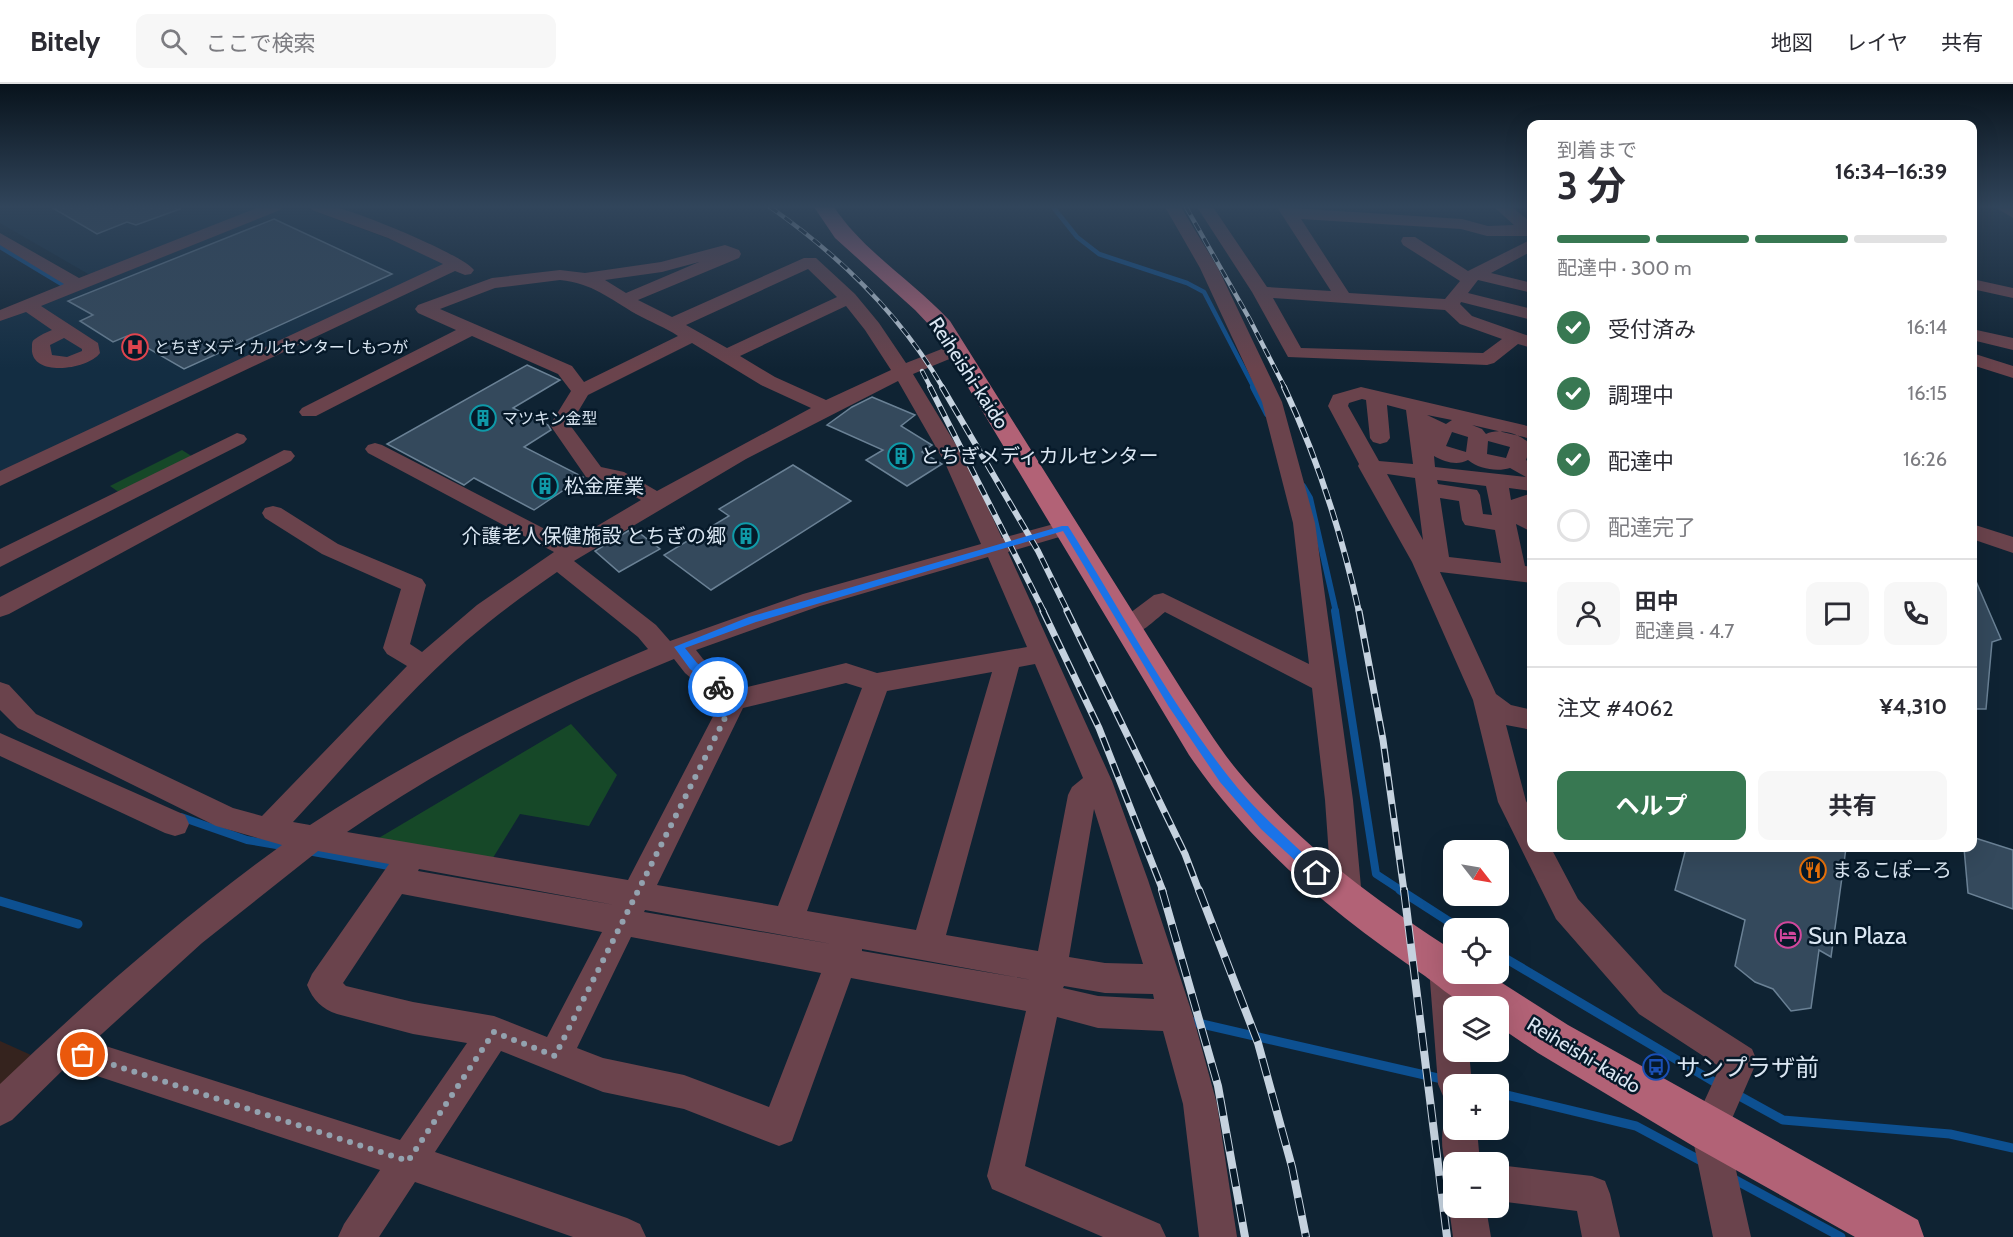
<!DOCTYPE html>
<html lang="ja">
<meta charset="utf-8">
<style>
body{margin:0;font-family:Cabin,"Noto Sans JP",sans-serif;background:#f7f7f7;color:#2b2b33;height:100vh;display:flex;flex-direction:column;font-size:22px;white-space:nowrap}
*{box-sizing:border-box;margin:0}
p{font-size:20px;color:#7c7c81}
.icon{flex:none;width:33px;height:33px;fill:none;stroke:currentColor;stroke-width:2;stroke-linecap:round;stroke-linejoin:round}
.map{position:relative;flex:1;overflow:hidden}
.panel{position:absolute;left:1527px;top:36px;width:450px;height:732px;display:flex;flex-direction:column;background:#fff;border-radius:12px;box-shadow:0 6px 24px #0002}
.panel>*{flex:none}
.needle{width:39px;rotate:121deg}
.fabs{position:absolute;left:1443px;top:756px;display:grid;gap:12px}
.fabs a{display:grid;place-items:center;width:66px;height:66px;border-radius:12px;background:#fff;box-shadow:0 6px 24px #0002;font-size:30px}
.pin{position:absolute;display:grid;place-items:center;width:51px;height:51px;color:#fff;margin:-26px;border:3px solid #fff;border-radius:50%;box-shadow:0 2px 6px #0007}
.courier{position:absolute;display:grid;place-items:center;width:60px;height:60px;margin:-30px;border:4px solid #1a73e8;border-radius:50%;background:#fff;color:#222;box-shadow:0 2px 8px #0007}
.overview em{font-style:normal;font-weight:700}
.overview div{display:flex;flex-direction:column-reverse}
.overview{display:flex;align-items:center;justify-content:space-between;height:102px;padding:0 30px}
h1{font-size:39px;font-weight:700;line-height:45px}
.bar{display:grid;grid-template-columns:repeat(4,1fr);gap:9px 6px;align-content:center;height:72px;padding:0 30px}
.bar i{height:8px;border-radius:4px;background:#e1e1e2}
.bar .on{background:#387852}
.bar p{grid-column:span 4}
.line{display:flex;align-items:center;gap:15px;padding:0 30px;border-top:2px solid #e1e1e2}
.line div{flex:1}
.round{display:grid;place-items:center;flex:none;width:63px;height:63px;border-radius:12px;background:#f7f7f7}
ol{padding:0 30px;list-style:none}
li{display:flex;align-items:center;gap:18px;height:66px}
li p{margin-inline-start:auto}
li .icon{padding:6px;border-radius:50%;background:#387852;color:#fff;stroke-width:4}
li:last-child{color:#7c7c81}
li i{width:33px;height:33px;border:3px solid #e1e1e2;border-radius:50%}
.action{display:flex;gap:12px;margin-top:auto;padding:12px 30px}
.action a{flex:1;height:69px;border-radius:12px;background:#387852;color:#fff;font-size:24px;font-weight:700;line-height:69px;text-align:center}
.action a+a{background:#f7f7f7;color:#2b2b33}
header{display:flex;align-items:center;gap:36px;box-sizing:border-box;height:84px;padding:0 30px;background:#fff;border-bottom:2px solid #e1e1e2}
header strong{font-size:28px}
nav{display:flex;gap:33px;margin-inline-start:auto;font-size:21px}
.search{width:420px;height:54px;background:#f7f7f7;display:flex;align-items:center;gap:15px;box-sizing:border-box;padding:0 21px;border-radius:12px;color:#7c7c81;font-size:22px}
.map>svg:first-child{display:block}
.commercial{fill:#35231e}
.built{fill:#132d42}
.green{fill:#164828}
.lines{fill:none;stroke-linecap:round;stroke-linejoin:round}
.stream-far3{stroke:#0d5091;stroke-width:4.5}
.stream-far2{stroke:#0d5091;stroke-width:6}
.stream-far1{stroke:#0d5091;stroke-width:8}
.stream{stroke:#0d5091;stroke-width:9}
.building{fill:#34495c;stroke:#6a8195;stroke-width:1.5}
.minor{fill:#6a434c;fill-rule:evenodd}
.major{fill:#b26276;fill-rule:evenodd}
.rail-far3-casing{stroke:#c5d2df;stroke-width:4.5}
.rail-far2-casing{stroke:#c5d2df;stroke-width:6}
.rail-far1-casing{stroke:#c5d2df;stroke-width:7}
.rail-casing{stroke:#c5d2df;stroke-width:8}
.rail-far3{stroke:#061929;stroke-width:3;stroke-dasharray:9;stroke-linecap:butt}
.rail-far2{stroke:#061929;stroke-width:4;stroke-dasharray:11;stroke-linecap:butt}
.rail-far1{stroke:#061929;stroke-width:4.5;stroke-dasharray:14;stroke-linecap:butt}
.rail{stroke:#061929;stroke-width:6;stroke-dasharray:18;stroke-linecap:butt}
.route{fill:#1a73e8}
.done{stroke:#93a2af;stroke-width:6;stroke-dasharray:0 10.8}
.labels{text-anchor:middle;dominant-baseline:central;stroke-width:5;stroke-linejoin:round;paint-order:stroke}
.far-poi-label{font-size:16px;fill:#dae6f2;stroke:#061929;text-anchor:start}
.street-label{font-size:20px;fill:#dae6f2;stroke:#061929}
.poi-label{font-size:20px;fill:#dae6f2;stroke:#061929;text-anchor:start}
.near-poi-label{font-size:24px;fill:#dae6f2;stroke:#061929;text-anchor:start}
</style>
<header>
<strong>Bitely</strong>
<div class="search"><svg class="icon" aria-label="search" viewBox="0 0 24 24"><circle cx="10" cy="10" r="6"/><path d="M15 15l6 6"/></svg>ここで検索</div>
<nav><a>地図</a><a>レイヤ</a><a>共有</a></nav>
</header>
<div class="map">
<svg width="2013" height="1153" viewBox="0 0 2013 1153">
<rect width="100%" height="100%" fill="#0f2333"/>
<polygon class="commercial" points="0,957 31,971 0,1002"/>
<g class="built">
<polygon points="0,123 264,123 90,191 0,139"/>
<polygon points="284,123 302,123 408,162 447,180 0,388 0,236"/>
</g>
<g class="green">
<polygon points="182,366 193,373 120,409 110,402"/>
<polygon points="571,640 617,691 589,742 520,730 491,777 377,755"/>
</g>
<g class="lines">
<g class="stream-far3">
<polyline points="1053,123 1077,153 1099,170 1187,199 1204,208 1254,304"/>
<polyline points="0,163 65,202"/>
</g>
<g class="stream-far2">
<polyline points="1253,303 1267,330"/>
<polyline points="1303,402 1310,414 1336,528"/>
</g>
<g class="stream-far1">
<polyline points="1335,527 1376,790 1402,807"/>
<polyline points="181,733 247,756 288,763"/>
<polyline points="308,767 394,783"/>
</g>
<g class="stream">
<polyline points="1400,806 1459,844"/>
<polyline points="0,817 78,840"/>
<polyline points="1498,870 1721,1002"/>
<polyline points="1189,937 1464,1000"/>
<polyline points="1498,1009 1636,1042 1705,1079"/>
<polyline points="1734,1009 1783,1036 1950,1050 2013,1064"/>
<polyline points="1730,1093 1841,1153"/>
</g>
</g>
<g class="building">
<polygon points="51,123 179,123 180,125 136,141 127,138 97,150"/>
<polygon points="274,135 392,190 184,285 127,252 113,258 80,237 93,231 68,217"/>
<polygon points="527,281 560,296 513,324 548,341 551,346 524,363 583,393 534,426 474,394 464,401 387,360"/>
<polygon points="872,313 915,331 901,342 932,361 922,368 942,380 907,402 866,376 883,366 827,341 852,323"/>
<polygon points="793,381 851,417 711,506 664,471 729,432 719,425"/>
<polygon points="633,444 660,465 619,488 595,467"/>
<polygon points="1972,488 2001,555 1992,558 1986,625 1972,625"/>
<polygon points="1972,753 2013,766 2013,825 1968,809 1964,764 1972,764"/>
<polygon points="1686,764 1846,764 1831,873 1819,866 1811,924 1791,927 1773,905 1755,898 1735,882 1745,836 1675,806"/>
</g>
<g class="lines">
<g class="minor">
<path d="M259 123H282L280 126 41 222 98 259 100 269C88 286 29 294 32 263 32 259 32 257 35 255 40 251 47 248 52 246L26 228 0 237V226L64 200 0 161V149L79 194ZM64 254 82 265V267L67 273 52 271 50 261Z"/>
<path d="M310 123C318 123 326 122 334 123 356 127 462 170 474 186L471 190 465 191 455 187 0 402V387L443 180 388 154 312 126Z"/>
<path d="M1165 123H1181L1218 184 1282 318 1315 439 1353 716 1362 814 1358 823 1347 827 1336 823 1332 814 1325 716 1312 604 1165 528C1151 539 1137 556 1118 550L1115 544 1118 538 1154 511 1163 509 1309 580 1293 439 1262 318 1200 184Z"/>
<path d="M1197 123H1213L1267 203 1331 207 1277 123 1462 135 1488 142 1514 141 1494 123H1512L1532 139V152H1487L1461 145 1301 135 1349 209 1445 215 1460 197 1403 161 1401 157 1403 153H1415L1468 187 1532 155V167L1491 189 1532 199V209L1478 196 1468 209 1532 225V236L1461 218 1460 220 1472 232 1532 253V264L1518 260 1494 279 1487 281 1288 273 1252 208ZM1273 214 1445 226 1460 240 1502 255 1483 269 1301 264Z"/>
<polygon points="1995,123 2013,123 2013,134"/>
<path d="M725 161 739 166 741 170 739 174 638 216 672 233 804 174H816L855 210 879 239 906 279 957 259 964 261 966 265 964 269 913 290 967 379 1002 454 1065 437 1073 439 1076 444 1073 449 1008 468 1112 697 1148 796 1193 932 1217 1020 1237 1153H1199L1183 1020 1163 947 1098 944 1057 933 1025 1082 1160 1140 1166 1153H1103L992 1105 987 1092 1026 927 851 894 792 1057 779 1062 684 1025 603 1008 501 967 435 1068 627 1134 640 1140 646 1153H573L415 1098 379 1153H338L344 1140 380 1086 67 982 12 1036 0 1042V1000C89 915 182 833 282 761L216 742 18 644 0 626V598L9 601 36 630 233 724 262 732 407 582 387 570 383 564 401 505 322 470 265 434 262 429 265 424 273 422 281 424 338 460 422 495 426 501 410 560 422 568 477 521 554 468 368 369 365 365 368 361 375 359 382 361 570 458 641 416 609 398 586 393 550 341 571 307 558 290 472 252 316 332H302L299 328 302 324 456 246 418 229 415 225 418 221 492 194 560 186 585 189 661 178ZM699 178 626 209 605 196 662 188ZM808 185 837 213 727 264 686 241ZM560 196C592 199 610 215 636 230 650 238 665 243 678 252L584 298 572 282 440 225 495 204ZM846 222 865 246 891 286 826 316 775 293 740 272ZM692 259 761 301 811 324 657 407 624 388 601 383 570 341 588 311ZM898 297 945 379 981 460 803 510 670 557 656 541 574 477 746 375ZM988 473 1027 563 877 589 846 579 739 605 703 575 696 566 820 522ZM557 488 638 553 648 565C530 614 417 671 310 741L293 738C350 677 403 612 466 557 495 532 525 510 557 488ZM674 575 685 589 720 619 628 796 347 748C449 678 560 621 674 575ZM1035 580 1083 694 1072 703 1068 711 1038 867 946 851 1019 583ZM992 588 916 846 807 827 887 607ZM846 599 862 604 778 822 657 801 743 624ZM1094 725 1143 880 1105 879 1069 873ZM318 767 389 780 312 890 307 901C313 916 322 925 337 930L413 950 467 959 400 1056 93 958 202 859ZM419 785 615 821 418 787ZM402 810 602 848 547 953 494 932 413 918 346 902 343 899ZM645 826 832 860 644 828ZM631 853 821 889 769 1023 684 991 603 974 577 964ZM862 865 1032 896 862 867ZM1064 902 1105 909 1153 910 1154 915 1098 912 1063 904Z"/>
<polygon points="1972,195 2013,204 2013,214 1972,205"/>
<polygon points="1972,245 2013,254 2013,266 1972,256"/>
<polygon points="1972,269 2013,282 2013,294 1972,281"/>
<path d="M1361 303 1532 343V355L1472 341 1482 345 1486 350C1499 343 1523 350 1531 362L1526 376 1532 380V407L1509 404 1511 416 1532 409V448L1516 440 1525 482 1532 483V499L1440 488 1496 610 1511 621 1532 626V646L1506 641 1526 717 1532 727V764H1551L1578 815 1663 908 1752 965 1757 977 1727 1046 1751 1153H1713L1691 1046 1720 983 1639 930 1556 835 1498 718 1473 616 1412 478 1358 382 1359 380 1328 322 1333 311ZM1362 315 1366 316 1370 354 1373 358 1380 360 1387 358 1390 354 1387 321 1406 326 1413 380 1379 377 1348 322 1349 319ZM1427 331 1452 336 1446 340ZM1452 348 1468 353 1466 368 1446 362ZM1488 357 1510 363 1506 374 1487 370ZM1434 372C1445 378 1457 382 1468 376 1479 385 1497 388 1510 384L1526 393 1435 383ZM1387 390 1415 394 1423 456ZM1437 396 1486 402 1492 431 1483 430 1480 411 1477 406 1438 400ZM1440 414 1459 417 1462 436 1465 441 1495 446 1501 479 1449 473Z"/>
<polygon points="237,349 244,351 247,355 244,359 0,483 0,465"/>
<polygon points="284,366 291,367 295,372 291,377 9,530 0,533 0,513"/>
<polygon points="1972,440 2013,453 2013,469 1972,455"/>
<polygon points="0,649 185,731 189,740 185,749 175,752 165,749 0,672"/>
<polygon points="1445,869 1454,872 1454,890 1462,890 1465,922 1454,922 1454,968 1469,968 1472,1000 1454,1000 1454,1017 1443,1012 1438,1000 1429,884 1434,874"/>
<path d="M1454 1031V1046H1477L1480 1078H1454V1093L1449 1091C1442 1072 1439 1052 1446 1033Z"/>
<polygon points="1498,1081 1592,1092 1605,1097 1610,1110 1620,1153 1582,1153 1577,1127 1498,1117"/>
<polygon points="1454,1114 1454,1124 1486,1124 1491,1153 1453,1153 1449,1124"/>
</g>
<path class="major" d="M814 123H834C864 168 913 197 950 237L1185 611C1202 636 1218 663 1237 686 1298 759 1374 816 1454 867V890H1488L1568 941 1918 1136 1924 1153H1855L1693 1062 1538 969 1498 942V922C1490 922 1479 924 1471 922 1459 920 1436 900 1425 892 1335 831 1251 762 1189 671L933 245 915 226 835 154Z"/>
<g class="rail-far3-casing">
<g id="rail-far3">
<path d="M770 123C840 172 900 230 943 304"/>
<polyline points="1186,123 1249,234 1285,304"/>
<polyline points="922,287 931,304"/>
</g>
</g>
<g class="rail-far2-casing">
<g id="rail-far2">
<polyline points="930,303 1044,528"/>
<polyline points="942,303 1038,467 1068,528"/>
<path d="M1284 303C1318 375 1342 451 1359 528"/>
</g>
</g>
<g class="rail-far1-casing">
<g id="rail-far1">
<polyline points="1043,527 1099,644 1163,807"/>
<polyline points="1067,527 1185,770 1199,807"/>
<polyline points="1359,527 1383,656 1404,807"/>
</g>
</g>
<g class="rail-casing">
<g id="rail">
<polyline points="1162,806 1218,1002 1245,1153"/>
<polyline points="1199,806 1258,959 1292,1083 1306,1153"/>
<polyline points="1404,806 1447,1153"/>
</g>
</g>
<use href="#rail-far3" class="rail-far3"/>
<use href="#rail-far2" class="rail-far2"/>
<use href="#rail-far1" class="rail-far1"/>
<use href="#rail" class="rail"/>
</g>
<linearGradient id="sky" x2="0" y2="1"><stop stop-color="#08131c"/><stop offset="0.43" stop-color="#31455b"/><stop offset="1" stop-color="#31455b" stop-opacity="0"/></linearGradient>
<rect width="2013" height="285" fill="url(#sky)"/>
<path class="route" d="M1062 442H1068C1120 525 1167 614 1228 692 1255 727 1289 756 1321 786V793H1313L1261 745 1220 698 1169 623 1063 447 756 538 685 564 697 579 722 600V605L718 606 690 585 674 563 749 533Z"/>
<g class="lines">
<polyline class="done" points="83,971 408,1077 494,948 555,972 734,616 718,603"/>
</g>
<defs>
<g id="hospital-ring" transform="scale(1.35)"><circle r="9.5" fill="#061929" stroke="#e0444e" stroke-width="1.5"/><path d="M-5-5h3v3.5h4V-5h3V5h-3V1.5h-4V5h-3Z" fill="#e0444e"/></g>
<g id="building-ring" transform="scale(1.35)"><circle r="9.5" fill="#061929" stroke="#0f9aa8" stroke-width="1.5"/><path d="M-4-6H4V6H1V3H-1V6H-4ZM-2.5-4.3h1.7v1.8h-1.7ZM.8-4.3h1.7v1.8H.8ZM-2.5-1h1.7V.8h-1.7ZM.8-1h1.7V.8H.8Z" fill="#0f9aa8"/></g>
<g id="restaurant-ring" transform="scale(1.35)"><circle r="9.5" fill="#061929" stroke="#e8710a" stroke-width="1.5"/><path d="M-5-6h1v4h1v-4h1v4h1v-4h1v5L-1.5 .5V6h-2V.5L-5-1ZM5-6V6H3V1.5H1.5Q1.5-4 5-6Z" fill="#e8710a"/></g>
<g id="hotel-ring" transform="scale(1.35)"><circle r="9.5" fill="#061929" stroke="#d1479c" stroke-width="1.5"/><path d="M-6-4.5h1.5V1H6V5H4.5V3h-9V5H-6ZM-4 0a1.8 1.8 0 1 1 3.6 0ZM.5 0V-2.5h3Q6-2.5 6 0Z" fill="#d1479c"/></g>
<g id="bus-ring" transform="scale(1.35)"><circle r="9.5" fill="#061929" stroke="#1a4fb4" stroke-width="1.5"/><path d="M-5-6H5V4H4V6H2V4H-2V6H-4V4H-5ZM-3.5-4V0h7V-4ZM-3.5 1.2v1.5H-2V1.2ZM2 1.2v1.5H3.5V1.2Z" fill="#1a4fb4"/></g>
</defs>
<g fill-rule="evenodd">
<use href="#hospital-ring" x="135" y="263"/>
<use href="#building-ring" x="483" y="334"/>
<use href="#building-ring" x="901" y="372"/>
<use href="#building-ring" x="545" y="402"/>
<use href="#building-ring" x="746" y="452"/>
<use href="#restaurant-ring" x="1813" y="786"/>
<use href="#hotel-ring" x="1788" y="851"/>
<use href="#bus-ring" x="1656" y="983"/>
</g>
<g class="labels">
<g class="far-poi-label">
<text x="154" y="263">とちぎメディカルセンターしもつが</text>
<text x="502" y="334">マツキン金型</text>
</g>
<g class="street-label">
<text transform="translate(969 289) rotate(57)">Reiheishi-kaido</text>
<text transform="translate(1584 971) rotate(31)">Reiheishi-kaido</text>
</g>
<g class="poi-label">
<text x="920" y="372">とちぎメディカルセンター</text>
<text x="564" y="402">松金産業</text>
<text x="726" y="452" text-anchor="end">介護老人保健施設 とちぎの郷</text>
<text x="1832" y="786">まるこぽーろ</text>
</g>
<g class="near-poi-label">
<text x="1808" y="851">Sun Plaza</text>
<text x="1676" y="983">サンプラザ前</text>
</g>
</g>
</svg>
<div class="fabs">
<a><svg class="needle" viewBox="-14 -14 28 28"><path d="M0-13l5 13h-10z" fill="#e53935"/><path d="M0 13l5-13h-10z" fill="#7c7c81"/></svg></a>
<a><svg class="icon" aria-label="locate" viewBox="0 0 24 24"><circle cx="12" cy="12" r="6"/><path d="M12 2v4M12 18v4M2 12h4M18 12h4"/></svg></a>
<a><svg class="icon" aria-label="layers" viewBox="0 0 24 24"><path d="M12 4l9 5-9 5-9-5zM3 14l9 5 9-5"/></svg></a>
<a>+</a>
<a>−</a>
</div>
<div class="pin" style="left:83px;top:971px;background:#ea580c"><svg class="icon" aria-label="bag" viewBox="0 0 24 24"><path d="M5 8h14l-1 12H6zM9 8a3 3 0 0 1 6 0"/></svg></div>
<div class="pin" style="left:1317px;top:789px;background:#1f2937"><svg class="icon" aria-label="home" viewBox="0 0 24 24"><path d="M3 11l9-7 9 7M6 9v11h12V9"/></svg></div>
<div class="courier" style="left:718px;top:603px"><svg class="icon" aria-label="bike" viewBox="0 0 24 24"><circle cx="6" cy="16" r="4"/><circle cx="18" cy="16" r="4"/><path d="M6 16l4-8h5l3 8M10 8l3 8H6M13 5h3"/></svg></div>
<section class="panel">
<div class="overview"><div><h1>3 分</h1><p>到着まで</p></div><em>16:34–16:39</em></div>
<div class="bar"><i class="on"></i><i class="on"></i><i class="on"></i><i></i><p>配達中 · 300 m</p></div>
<ol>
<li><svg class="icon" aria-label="check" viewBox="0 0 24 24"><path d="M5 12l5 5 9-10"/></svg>受付済み<p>16:14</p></li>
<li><svg class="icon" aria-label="check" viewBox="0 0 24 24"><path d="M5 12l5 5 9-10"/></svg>調理中<p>16:15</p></li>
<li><svg class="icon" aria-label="check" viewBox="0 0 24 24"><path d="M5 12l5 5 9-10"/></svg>配達中<p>16:26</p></li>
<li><i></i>配達完了</li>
</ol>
<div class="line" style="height:108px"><a class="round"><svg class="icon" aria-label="person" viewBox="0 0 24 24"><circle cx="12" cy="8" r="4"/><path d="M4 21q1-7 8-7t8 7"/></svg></a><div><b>田中</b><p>配達員 · 4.7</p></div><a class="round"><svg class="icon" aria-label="chat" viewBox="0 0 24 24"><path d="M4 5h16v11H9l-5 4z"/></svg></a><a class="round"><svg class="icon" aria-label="phone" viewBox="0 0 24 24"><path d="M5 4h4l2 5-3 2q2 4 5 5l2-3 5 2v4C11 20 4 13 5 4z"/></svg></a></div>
<div class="line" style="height:78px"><div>注文 #4062</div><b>¥4,310</b></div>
<div class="action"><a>ヘルプ</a><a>共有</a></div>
</section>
</div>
